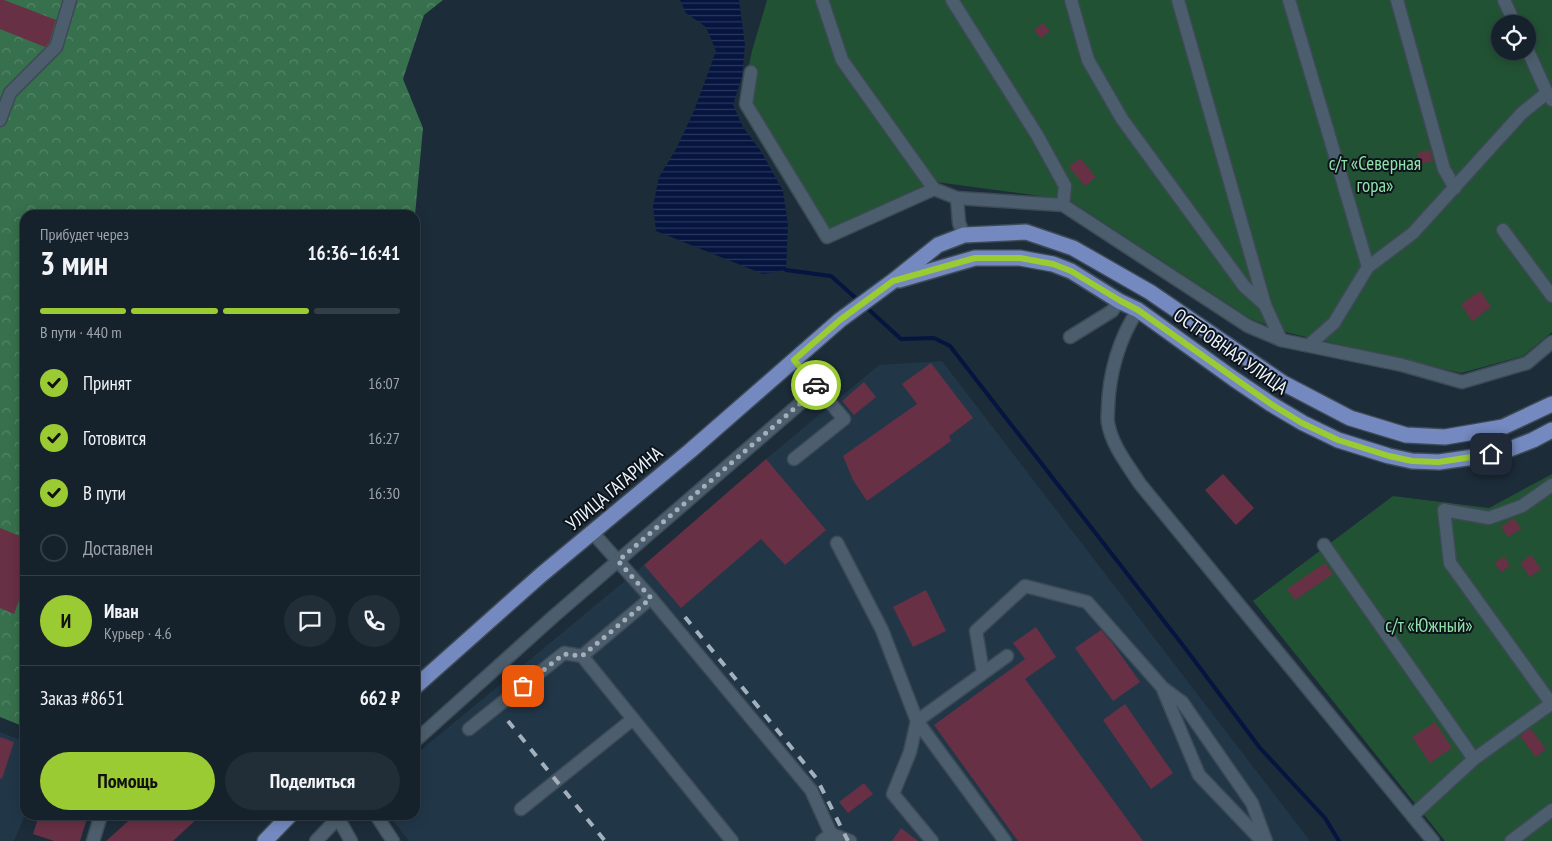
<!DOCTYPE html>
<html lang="ru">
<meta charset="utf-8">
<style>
body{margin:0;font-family:"PT Sans Narrow",sans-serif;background:#222e37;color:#f1f3f6;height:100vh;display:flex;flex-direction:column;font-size:19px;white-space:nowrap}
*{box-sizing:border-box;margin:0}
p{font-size:16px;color:#9da3a9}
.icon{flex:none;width:28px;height:28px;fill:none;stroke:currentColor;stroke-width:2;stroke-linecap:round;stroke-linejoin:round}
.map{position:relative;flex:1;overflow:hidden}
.side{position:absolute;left:20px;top:210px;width:400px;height:610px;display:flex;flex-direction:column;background:#15212b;border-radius:15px;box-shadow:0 2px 12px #0003,0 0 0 1px #343e47}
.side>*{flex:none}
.controls{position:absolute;left:1491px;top:15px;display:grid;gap:10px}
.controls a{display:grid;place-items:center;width:45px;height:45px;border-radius:50%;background:#15212b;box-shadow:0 2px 12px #0003,0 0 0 1px #343e47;font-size:25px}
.pin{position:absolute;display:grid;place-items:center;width:42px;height:42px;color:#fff;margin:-21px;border-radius:10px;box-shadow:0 2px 8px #0006}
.courier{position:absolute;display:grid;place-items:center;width:50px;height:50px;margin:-25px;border:4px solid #9bcb32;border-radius:50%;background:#fff;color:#222;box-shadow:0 1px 6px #0007}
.summary em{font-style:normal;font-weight:700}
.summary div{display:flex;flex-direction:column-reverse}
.summary{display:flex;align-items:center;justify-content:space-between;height:85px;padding:0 20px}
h1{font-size:32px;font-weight:700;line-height:38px}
.bar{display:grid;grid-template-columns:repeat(4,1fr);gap:8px 5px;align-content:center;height:60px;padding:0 20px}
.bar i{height:6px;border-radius:4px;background:#343e47}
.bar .selected{background:#9bcb32}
.bar p{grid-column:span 4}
.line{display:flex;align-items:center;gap:12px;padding:0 20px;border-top:1px solid #343e47}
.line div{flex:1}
.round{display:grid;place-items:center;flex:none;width:52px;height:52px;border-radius:26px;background:#222e37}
ol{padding:0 20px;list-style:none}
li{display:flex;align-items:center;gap:15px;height:55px}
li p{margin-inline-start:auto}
li .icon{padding:5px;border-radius:50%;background:#9bcb32;color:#111;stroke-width:4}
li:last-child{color:#9da3a9}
li i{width:28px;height:28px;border:2px solid #343e47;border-radius:50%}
.button{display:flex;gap:10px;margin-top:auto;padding:10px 20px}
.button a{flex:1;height:58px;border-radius:30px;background:#9bcb32;color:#111;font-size:20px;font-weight:700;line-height:58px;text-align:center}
.button a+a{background:#222e37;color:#f1f3f6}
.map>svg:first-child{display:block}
.built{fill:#213748}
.forest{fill:url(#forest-crowns)}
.garden{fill:#225234;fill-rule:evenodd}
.water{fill:url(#water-rules)}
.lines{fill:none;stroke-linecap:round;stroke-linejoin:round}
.stream{stroke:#05153f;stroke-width:4}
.building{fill:#683044}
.minor-casing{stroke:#3d4a55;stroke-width:15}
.major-casing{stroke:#3d4a55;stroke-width:18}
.minor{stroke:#4c5e6d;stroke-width:12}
.major{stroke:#7389bf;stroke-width:15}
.rail{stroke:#a4b0bb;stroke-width:4;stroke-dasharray:9 9;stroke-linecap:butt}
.done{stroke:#a3afb9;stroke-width:5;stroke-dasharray:0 9}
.route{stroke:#9bcb32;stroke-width:6}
.labels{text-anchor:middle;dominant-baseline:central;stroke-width:4;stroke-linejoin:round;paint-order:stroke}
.park-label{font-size:19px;fill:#8ee2aa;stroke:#0d1319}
.street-label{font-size:19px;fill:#ebf5fe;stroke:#0d1319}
</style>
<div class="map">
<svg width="1552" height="841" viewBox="0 0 1552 841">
<defs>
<pattern id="forest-crowns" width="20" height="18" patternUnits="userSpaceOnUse" patternTransform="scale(1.25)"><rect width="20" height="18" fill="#37704c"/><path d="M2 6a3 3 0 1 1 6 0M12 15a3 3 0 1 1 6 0" fill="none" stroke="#548567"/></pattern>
<pattern id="water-rules" width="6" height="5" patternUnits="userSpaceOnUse" patternTransform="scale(1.25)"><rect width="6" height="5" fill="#05153f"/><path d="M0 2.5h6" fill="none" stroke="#2a385c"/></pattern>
</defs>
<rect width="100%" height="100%" fill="#1c2c39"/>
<g class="built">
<polygon points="942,361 1310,841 409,841 389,815 415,815 415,755 644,565 766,459 879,365"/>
<polygon points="0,732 25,742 25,815 14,841 0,841"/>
</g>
<polygon class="forest" points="0,0 443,0 424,15 403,79 423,128 415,215 25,215 25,727 0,717"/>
<g class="garden">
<path d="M767 0H1552V332L1523 356 1461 373 1289 333 1251 319 1069 200 936 182 819 236 740 105 752 51ZM1500 24H1528V51H1500Z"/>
<polygon points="1552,474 1552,841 1445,841 1253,601 1393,496 1489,508"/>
</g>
<polygon class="water" points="680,0 739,0 745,45 742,76 733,105 743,127 762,153 783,191 788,225 786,270 763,274 656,231 653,206 659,177 676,149 694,111 716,51 706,27 686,13"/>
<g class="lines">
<g class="stream">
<polyline points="786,270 831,276 859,301"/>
<polyline points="866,307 901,339 934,338 950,346 1185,648 1260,748 1325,818 1339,841"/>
</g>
</g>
<g class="building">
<polygon points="0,0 4,0 56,20 49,43 45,47 0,29"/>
<polygon points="1043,23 1050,31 1041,38 1034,30"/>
<polygon points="1430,150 1433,161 1419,164 1417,153"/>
<polygon points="1080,158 1096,177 1085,186 1069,167"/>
<polygon points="1480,291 1491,307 1472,321 1461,304"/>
<polygon points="931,363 973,418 949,436 951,441 867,501 853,480 843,456 917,404 902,384"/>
<polygon points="864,382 876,397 854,415 842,401"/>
<polygon points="766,459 826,530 785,565 761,539 681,608 644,565"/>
<polygon points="1223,474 1254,508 1236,525 1205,490"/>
<polygon points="1514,518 1521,529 1508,537 1501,527"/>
<polygon points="0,528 25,538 25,584 14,614 0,608"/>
<polygon points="1531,555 1541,569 1530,577 1520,563"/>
<polygon points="1504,556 1510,566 1501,572 1495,563"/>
<polygon points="1325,563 1333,574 1295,600 1287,589"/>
<polygon points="926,590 946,631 913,647 893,607"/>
<polygon points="1036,627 1056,657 1025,679 1143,841 1018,841 934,725 1025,659 1013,643"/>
<polygon points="1101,630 1113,644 1140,682 1113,701 1075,648"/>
<polygon points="1125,704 1173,773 1151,789 1103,720"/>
<polygon points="1435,722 1452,748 1430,763 1412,737"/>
<polygon points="1530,728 1546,749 1536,757 1520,736"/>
<polygon points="0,737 14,742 2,779 0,778"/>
<polygon points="864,783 873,794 848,813 839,802"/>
<polygon points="39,815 88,815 80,841 54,841 33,834"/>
<polygon points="135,815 201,815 173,841 106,841"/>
<polygon points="901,828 918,841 892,841"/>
</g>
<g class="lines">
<g class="minor-casing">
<g id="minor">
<polyline points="822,0 842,60 934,189 957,198 1063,205 1248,326 1281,340 1402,365 1462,382 1527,363 1552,342"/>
<polyline points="952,0 1037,135 1065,186 1063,205"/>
<polyline points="1071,0 1088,60 1122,119 1244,286 1265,305"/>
<polyline points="1178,0 1265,305 1281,340"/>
<polyline points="1289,0 1368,267"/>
<polyline points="1397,0 1444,169 1455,188"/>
<polyline points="1504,0 1515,24"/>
<polyline points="1528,51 1547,93 1552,100"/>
<polyline points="751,72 746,104 827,237 934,189"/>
<polyline points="0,120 10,93 56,47 70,0"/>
<polyline points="957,198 959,223 964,235"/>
<polyline points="1503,230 1552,296"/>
<path d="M1138 310C1119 338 1109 374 1108 408 1108 413 1107 419 1108 423 1112 446 1128 465 1140 484L1433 841"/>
<polyline points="1070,337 1112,311 1119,301"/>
<polyline points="1309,345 1334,323 1368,267 1413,233 1522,113 1547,93"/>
<polyline points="794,459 844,419 794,360"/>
<polyline points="592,532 651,598"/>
<polyline points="837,543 882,630 917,721 1005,841"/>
<polyline points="1324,545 1474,759"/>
<polyline points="582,656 651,598 811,790 831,834 822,841"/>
<polyline points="983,673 976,631 1025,586 1087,602 1162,687 1199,775 1262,841"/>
<polyline points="1163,688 1182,702 1252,803 1266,841"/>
<polyline points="1551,703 1450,563 1444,510 1489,518 1522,506 1552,485"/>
<polyline points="469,729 564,653 582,656 732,841"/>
<polyline points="415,741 554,616 818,388"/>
<polyline points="521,809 633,719"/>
<polyline points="376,815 393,841"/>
<polyline points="1413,815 1474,759 1552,703"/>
<polyline points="338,818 351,841"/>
<polyline points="831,834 850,841"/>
<polyline points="93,841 101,815"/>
<polyline points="316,841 338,818 337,815"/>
<polyline points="932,841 893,794 910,752 917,721 1007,656"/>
<polyline points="1511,841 1552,810"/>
</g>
</g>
<g class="major-casing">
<g id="major">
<polyline points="899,280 975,258 1020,258 1053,264 1071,271 1119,301 1138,310 1234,379 1271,404 1303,423 1338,440 1389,456 1412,461 1439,462 1481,456 1502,452 1533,440 1552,430"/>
<polyline points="415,687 541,575 690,451 840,320 893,281 938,245 964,235 1026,232 1073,248 1150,292 1283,383 1350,418 1406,435 1445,437 1503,427 1552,404"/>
<polyline points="265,841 290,815"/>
</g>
</g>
<use href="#minor" class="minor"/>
<use href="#major" class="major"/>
<g class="rail">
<polyline points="685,617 817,779 848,841"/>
<polyline points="508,721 605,841"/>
</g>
</g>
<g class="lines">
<polyline class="done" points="523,686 564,654 582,656 651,598 618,561 818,388 816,385"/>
<polyline class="route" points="816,385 794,360 840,320 893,281 975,258 1020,258 1053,264 1071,271 1119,300 1138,310 1271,404 1302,423 1338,440 1389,456 1412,461 1439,462 1491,454"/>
</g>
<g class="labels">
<g class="park-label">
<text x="1375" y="163">с/т «Северная<tspan x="1375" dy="22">гора»</tspan></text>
<text x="1429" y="625">с/т «Южный»</text>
</g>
<g class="street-label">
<text transform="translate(1231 351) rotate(35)">ОСТРОВНАЯ УЛИЦА</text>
<text transform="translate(614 488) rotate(-40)">УЛИЦА ГАГАРИНА</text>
</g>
</g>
</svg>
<div class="controls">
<a><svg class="icon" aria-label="locate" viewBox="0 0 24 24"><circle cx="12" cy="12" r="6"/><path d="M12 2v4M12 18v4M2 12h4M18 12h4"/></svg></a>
</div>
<div class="pin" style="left:523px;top:686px;background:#ea580c"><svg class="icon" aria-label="bag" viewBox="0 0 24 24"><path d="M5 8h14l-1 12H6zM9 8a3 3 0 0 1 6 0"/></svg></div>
<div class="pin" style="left:1491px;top:454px;background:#1f2937"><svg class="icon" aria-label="home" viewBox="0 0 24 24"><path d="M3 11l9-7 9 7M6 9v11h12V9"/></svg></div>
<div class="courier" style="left:816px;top:385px"><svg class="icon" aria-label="car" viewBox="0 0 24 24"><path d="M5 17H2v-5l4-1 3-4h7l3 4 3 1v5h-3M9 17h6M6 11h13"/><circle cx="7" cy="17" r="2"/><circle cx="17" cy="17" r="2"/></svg></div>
<section class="side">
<div class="summary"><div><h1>3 мин</h1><p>Прибудет через</p></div><em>16:36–16:41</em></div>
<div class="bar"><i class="selected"></i><i class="selected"></i><i class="selected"></i><i></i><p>В пути · 440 m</p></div>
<ol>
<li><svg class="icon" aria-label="check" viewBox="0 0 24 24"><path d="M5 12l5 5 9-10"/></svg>Принят<p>16:07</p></li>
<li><svg class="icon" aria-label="check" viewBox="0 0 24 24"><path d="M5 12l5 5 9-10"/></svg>Готовится<p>16:27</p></li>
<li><svg class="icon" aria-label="check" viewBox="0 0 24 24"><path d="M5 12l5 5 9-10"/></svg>В пути<p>16:30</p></li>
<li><i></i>Доставлен</li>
</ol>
<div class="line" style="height:90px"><b class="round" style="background:#9bcb32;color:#111">И</b><div><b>Иван</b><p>Курьер · 4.6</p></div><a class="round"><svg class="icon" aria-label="chat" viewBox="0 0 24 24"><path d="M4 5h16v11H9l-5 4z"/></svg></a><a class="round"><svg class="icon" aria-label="phone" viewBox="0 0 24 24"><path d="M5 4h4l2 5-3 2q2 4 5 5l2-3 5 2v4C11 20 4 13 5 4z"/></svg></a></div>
<div class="line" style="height:65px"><div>Заказ #8651</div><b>662 ₽</b></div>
<div class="button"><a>Помощь</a><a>Поделиться</a></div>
</section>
</div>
